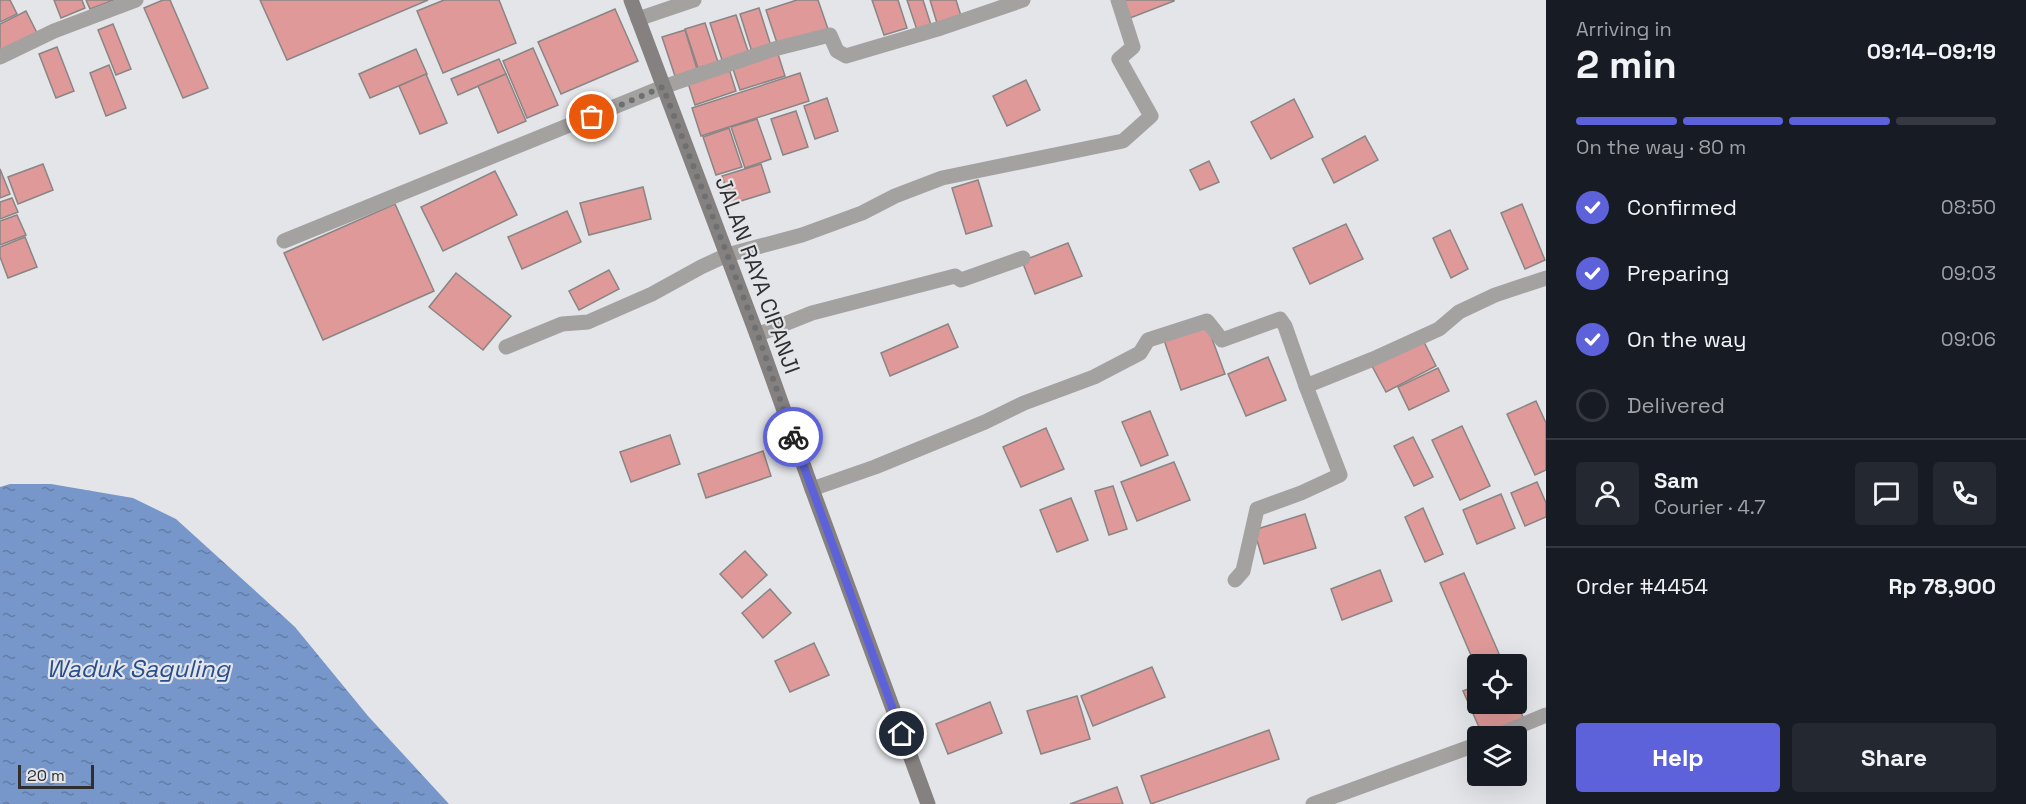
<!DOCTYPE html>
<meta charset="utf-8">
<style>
body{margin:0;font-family:"Space Grotesk",sans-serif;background:#242831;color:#f1f3f6;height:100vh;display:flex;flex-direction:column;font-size:22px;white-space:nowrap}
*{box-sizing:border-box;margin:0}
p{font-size:20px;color:#9ea1a6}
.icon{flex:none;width:33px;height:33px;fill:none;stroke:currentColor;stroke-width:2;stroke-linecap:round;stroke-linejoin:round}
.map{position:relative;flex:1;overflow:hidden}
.drawer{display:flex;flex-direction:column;background:#171b24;width:480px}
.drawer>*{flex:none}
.tools{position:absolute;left:1467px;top:654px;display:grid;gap:12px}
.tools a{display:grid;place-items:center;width:60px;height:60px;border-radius:6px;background:#171b24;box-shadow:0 6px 24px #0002;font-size:30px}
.scale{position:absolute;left:18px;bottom:15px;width:76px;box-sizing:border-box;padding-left:6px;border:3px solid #2f2f31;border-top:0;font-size:16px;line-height:21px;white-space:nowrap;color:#2f2f31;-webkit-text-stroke:4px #e3e5e9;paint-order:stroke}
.pin{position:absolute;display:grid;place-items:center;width:51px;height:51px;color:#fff;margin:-26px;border:3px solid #fff;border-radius:50%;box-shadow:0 2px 6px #0007}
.courier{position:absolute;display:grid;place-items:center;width:60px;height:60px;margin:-30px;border:4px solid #5d62da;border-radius:50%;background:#fff;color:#222;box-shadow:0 2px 8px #0007}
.overview em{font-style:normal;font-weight:700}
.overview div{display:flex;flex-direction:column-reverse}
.overview{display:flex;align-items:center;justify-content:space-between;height:102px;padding:0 30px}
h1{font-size:39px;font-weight:700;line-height:45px}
.bar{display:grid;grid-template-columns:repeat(4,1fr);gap:9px 6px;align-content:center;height:72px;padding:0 30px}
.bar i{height:8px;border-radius:4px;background:#363941}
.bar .current{background:#5d62da}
.bar p{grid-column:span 4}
.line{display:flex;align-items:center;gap:15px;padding:0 30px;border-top:2px solid #363941}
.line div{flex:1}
.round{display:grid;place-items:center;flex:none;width:63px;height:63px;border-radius:6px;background:#242831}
ol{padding:0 30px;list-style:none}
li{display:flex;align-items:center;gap:18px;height:66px}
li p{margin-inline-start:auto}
li .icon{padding:6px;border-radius:50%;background:#5d62da;color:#fff;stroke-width:4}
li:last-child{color:#9ea1a6}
li i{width:33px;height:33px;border:3px solid #363941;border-radius:50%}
.primary-button{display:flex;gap:12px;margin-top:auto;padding:12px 30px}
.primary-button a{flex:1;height:69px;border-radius:6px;background:#5d62da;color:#fff;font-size:24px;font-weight:700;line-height:69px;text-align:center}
.primary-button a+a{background:#242831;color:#f1f3f6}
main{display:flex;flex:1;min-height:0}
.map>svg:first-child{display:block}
.water{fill:url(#water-ripples)}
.building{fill:#df9998;stroke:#8a8585;stroke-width:1.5}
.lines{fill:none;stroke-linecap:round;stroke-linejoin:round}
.lane{stroke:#a4a2a1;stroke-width:15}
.street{stroke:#a4a2a1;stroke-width:15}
.secondary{stroke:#858181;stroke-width:15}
.done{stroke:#6e6f71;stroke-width:6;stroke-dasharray:0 10.8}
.route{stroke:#5d62da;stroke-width:8}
.labels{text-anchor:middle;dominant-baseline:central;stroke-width:4.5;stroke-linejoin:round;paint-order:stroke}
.street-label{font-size:22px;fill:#2f2f31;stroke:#e3e5e9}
.water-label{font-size:24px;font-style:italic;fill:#274e8d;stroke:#e3e5e9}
</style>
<main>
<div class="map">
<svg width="1546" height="804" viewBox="0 0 1546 804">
<defs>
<pattern id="water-ripples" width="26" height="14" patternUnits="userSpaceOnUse" patternTransform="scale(1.5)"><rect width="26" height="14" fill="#7797ca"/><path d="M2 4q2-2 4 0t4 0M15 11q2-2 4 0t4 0" fill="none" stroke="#627ca5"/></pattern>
</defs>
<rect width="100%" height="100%" fill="#e3e5e9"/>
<polygon class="water" points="10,484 51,484 133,498 176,519 295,627 368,716 449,804 0,804 0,487"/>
<g class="building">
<polygon points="0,0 10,0 17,14 0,22"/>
<polygon points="54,0 82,0 85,8 61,18"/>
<polygon points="86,0 114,0 90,9"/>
<polygon points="163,0 170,0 208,88 183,98 144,8"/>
<polygon points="260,0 428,0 287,60"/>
<polygon points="444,0 499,0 516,43 443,73 417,11"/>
<polygon points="797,0 818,0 828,29 778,46 766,10"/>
<polygon points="872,0 898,0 907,28 884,35"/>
<polygon points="907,0 923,0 931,25 917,30"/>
<polygon points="930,0 956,0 961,16 937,23"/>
<polygon points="1123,0 1174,0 1174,1 1130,18"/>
<polygon points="759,8 771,46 752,52 740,14"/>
<polygon points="615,9 638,61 561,94 538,42"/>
<polygon points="26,11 37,33 0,52 0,24"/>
<polygon points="736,15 749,54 723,63 710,23"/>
<polygon points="705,23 718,62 698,68 685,29"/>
<polygon points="113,24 131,69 116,75 98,30"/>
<polygon points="685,30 697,69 675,76 662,37"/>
<polygon points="57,47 74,91 56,98 39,54"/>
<polygon points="533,48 558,105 527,118 503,61"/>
<polygon points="416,49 427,74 370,98 359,74"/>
<polygon points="778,54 785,76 740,90 733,69"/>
<polygon points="499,59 506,74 458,95 451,79"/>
<polygon points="109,65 126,108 106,116 90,73"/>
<polygon points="729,69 736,91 695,105 688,83"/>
<polygon points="800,73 809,101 701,136 692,108"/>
<polygon points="426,74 447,123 420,134 399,86"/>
<polygon points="506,74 526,121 498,133 478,86"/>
<polygon points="1026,80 1040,110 1007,126 993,96"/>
<polygon points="827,98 838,131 815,139 804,106"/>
<polygon points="1294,99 1313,137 1271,159 1251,122"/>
<polygon points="796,111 808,147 783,155 771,119"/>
<polygon points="757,119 771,159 745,168 731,127"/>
<polygon points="729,128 742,167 716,175 703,137"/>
<polygon points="1365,136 1378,160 1334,183 1322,159"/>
<polygon points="1209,161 1219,182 1200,190 1190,170"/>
<polygon points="43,164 53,190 18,204 8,177"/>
<polygon points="761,164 770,192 731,204 722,176"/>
<polygon points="0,169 10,194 0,198"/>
<polygon points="495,171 517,215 443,251 421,207"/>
<polygon points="978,180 992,226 966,234 952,188"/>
<polygon points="643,187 651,219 589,235 580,203"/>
<polygon points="12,198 18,212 0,219 0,202"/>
<polygon points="395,204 434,291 323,340 284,253"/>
<polygon points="1522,204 1545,260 1525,269 1501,213"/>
<polygon points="567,211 581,242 522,269 508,237"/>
<polygon points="17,215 26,235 0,245 0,221"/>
<polygon points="1346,224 1363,259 1310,284 1293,248"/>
<polygon points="1450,230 1468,269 1451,278 1433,238"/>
<polygon points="25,237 37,267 8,278 0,257 0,247"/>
<polygon points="1068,243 1082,276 1035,294 1022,261"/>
<polygon points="609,270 619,289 579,310 569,291"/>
<polygon points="456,273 511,316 483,350 429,307"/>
<polygon points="948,324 958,347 890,376 881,353"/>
<polygon points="1207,325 1225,374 1181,390 1164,340"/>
<polygon points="1423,340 1436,366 1386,392 1372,366"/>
<polygon points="1268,357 1286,400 1246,416 1228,374"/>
<polygon points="1438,368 1449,391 1409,410 1398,387"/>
<polygon points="1536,401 1546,423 1546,470 1535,475 1507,414"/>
<polygon points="1150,411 1168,455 1141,466 1122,422"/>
<polygon points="1462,426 1490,486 1460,500 1432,440"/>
<polygon points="1046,428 1064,469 1021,487 1003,447"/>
<polygon points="670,435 680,464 631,482 620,452"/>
<polygon points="1413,437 1433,477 1414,486 1394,446"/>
<polygon points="763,451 771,476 706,498 698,474"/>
<polygon points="1174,462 1190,500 1137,521 1121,482"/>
<polygon points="1537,482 1546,503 1546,517 1525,526 1511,493"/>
<polygon points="1113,486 1127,529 1109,535 1095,491"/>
<polygon points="1501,494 1515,528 1477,544 1463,510"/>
<polygon points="1071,498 1088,540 1057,552 1040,510"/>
<polygon points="1423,508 1443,554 1425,562 1405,517"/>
<polygon points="1305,514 1316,548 1264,564 1254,530"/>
<polygon points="745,551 767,575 742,598 720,574"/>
<polygon points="1380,570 1392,601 1342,620 1331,589"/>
<polygon points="1464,573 1500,656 1476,667 1440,583"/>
<polygon points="770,589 791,613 763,638 742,613"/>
<polygon points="814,643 829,675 790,692 775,661"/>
<polygon points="1152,667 1165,697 1093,726 1081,696"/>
<polygon points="1478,685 1478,704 1516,704 1516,702 1524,719 1483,736 1463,691"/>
<polygon points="1077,696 1090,739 1041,754 1027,711"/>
<polygon points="990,702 1002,733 948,754 936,724"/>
<polygon points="1269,730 1279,759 1151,804 1141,776"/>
<polygon points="1117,787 1123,804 1070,804"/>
</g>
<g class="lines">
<g class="lane">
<polyline points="284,241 663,87"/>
<polyline points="506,347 562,324 588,322 652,294 701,267 727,255"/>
</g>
<g class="street">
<polyline points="638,19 694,0"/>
<polyline points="0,57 54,31 136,0"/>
<polyline points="663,87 774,49 830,35 837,51 846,56 941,28 1023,0"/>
<polyline points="727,255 802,235 862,213 895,196 942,178 1123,141 1151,116 1119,59 1133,47 1118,0"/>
<polyline points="757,335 812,313 955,276 961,280 1023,258"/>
<polyline points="1306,386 1373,359 1439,329 1459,312 1495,295 1546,278"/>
<polyline points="812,489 875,467 985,422 1024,403 1094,377 1140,353 1148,340 1207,321 1222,340 1280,319 1285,326 1306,386 1340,475 1301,493 1257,509 1243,571 1235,580"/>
<polyline points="1496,736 1546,715"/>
<polyline points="1313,804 1478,744"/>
</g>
<polyline class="secondary" points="631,0 757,335 812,489 928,804"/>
</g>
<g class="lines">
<polyline class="done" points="592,117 663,87 758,335 793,437"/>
<polyline class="route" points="793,437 902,734"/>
</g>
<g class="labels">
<g class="street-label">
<text transform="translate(758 275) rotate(70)">JALAN RAYA CIPANJI</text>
</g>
<g class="water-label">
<text x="138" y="668">Waduk Saguling</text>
</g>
</g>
</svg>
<div class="tools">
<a><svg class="icon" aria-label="locate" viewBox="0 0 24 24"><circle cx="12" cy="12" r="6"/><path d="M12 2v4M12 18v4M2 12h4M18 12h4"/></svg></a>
<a><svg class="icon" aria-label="layers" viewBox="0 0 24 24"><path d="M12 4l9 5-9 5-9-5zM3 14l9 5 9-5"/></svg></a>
</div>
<div class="scale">20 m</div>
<div class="pin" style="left:592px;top:117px;background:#ea580c"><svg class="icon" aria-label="bag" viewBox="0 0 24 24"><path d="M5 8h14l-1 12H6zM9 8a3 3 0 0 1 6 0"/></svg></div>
<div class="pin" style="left:902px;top:734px;background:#1f2937"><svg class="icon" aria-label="home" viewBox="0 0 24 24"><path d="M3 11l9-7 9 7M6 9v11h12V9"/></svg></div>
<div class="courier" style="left:793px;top:437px"><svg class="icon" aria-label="bike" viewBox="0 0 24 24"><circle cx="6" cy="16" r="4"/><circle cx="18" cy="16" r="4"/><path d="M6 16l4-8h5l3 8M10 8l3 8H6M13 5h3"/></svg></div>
</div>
<section class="drawer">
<div class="overview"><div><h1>2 min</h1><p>Arriving in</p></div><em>09:14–09:19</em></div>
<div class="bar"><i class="current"></i><i class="current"></i><i class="current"></i><i></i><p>On the way · 80 m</p></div>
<ol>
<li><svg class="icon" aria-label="check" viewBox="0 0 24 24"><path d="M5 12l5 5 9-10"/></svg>Confirmed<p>08:50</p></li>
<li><svg class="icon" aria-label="check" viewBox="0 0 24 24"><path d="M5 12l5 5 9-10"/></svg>Preparing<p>09:03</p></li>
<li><svg class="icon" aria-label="check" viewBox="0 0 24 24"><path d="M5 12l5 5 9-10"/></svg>On the way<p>09:06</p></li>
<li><i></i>Delivered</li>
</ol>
<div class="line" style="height:108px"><a class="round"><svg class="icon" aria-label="person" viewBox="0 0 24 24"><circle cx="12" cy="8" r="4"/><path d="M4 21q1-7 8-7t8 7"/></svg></a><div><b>Sam</b><p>Courier · 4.7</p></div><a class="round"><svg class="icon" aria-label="chat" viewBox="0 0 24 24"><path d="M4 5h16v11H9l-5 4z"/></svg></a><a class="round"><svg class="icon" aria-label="phone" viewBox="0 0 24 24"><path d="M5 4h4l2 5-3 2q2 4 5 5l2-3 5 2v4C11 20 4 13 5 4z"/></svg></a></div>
<div class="line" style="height:78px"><div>Order #4454</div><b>Rp 78,900</b></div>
<div class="primary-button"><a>Help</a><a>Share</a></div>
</section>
</main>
